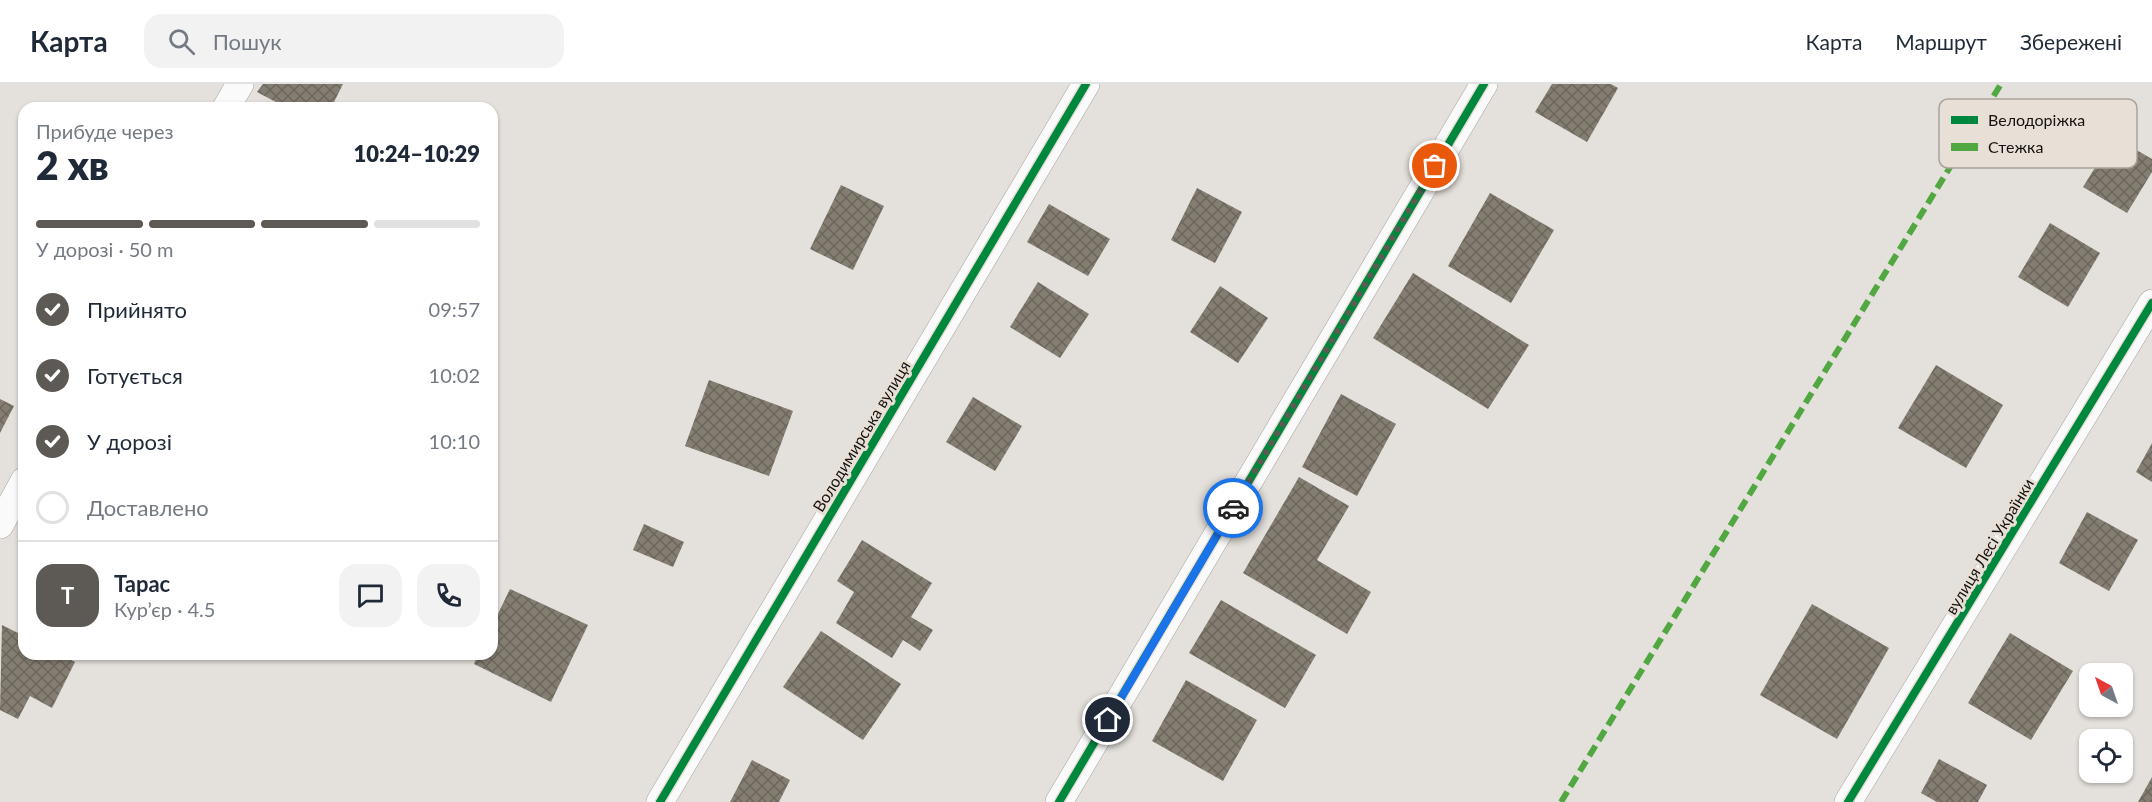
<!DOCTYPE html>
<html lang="uk">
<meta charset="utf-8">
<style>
body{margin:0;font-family:Lato,sans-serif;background:#f2f2f3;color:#1f2937;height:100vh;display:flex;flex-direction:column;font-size:22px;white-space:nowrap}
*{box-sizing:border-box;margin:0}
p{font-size:20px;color:#747a83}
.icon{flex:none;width:33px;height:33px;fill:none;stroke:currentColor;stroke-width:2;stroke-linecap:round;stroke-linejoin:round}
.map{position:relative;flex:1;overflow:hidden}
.side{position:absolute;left:18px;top:18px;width:480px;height:558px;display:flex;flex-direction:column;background:#fff;border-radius:18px;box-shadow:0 2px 4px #0004}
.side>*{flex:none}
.needle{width:39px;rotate:320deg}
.tools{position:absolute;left:2079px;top:579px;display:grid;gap:12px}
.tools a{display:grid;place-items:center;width:54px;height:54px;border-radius:12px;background:#fff;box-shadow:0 2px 4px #0004;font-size:30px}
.pin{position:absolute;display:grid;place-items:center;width:51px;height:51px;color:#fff;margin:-26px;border:3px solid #fff;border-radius:50%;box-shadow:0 2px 6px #0007}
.courier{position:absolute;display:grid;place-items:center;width:60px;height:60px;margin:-30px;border:4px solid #1a73e8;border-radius:50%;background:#fff;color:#222;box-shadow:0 2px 8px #0007}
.overview em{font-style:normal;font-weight:800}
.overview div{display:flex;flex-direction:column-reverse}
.overview{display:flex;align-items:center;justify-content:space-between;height:102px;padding:0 18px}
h1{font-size:39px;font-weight:800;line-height:45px}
.bar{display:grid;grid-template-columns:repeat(4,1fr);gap:9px 6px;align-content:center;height:72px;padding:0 18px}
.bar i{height:8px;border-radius:4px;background:#e0e1e3}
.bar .active{background:#5d5a56}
.bar p{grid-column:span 4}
.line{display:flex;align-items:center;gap:15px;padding:0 18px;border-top:2px solid #e0e1e3}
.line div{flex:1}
.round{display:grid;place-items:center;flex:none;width:63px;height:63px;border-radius:18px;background:#f2f2f3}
ol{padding:0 18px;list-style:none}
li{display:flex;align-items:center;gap:18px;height:66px}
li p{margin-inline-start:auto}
li .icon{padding:6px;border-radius:50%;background:#5d5a56;color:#fff;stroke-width:4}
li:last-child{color:#747a83}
li i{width:33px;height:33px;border:3px solid #e0e1e3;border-radius:50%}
header{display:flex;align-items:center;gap:36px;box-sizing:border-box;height:84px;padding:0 30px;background:#fff;border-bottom:2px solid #e0e1e3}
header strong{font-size:28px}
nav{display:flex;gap:33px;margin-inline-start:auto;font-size:21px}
.search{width:420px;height:54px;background:#f2f2f3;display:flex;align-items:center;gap:15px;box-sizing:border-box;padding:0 21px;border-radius:18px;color:#747a83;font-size:22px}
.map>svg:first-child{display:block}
.building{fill:url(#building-cross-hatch)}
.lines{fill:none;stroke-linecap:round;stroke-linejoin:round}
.street-casing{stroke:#a7a4a0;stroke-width:28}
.street{stroke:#fbfafa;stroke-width:27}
.quiet{stroke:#51a841;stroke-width:6;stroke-dasharray:12 6;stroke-linecap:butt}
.cycleway-casing{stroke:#e8e0d7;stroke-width:11}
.cycleway{stroke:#00873e;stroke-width:8}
.done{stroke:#5d5a56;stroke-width:6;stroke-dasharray:0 10.8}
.route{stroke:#1a73e8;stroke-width:8}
.labels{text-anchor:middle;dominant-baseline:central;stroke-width:6;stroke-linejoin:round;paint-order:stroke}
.street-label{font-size:16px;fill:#15120f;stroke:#e8e0d7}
.key{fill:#e8e0d7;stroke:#a9a29b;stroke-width:1.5}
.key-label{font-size:16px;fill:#15120f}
</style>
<header>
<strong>Карта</strong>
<div class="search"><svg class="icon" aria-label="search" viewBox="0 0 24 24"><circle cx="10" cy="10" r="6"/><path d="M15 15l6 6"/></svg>Пошук</div>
<nav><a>Карта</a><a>Маршрут</a><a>Збережені</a></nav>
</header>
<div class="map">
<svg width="2152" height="718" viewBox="0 0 2152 718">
<defs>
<pattern id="building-cross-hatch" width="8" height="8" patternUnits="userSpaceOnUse" patternTransform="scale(1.5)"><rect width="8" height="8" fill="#847d71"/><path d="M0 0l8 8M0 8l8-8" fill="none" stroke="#6b655b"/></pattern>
</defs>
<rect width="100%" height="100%" fill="#e4e0db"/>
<g class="building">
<polygon points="263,0 343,0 331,24 287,24 257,8"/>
<polygon points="1552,0 1611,0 1618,4 1587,58 1535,28"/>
<polygon points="2114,53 2152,75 2152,88 2127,129 2083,103"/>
<polygon points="841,101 884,122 853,186 810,165"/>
<polygon points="1197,104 1242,128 1215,179 1171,156"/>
<polygon points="1490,109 1554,146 1511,219 1448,182"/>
<polygon points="1049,120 1110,155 1088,192 1027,158"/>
<polygon points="2050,139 2100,169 2068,223 2018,193"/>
<polygon points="1413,189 1529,261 1488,325 1373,254"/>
<polygon points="1038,198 1089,230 1060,274 1010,243"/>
<polygon points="1220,202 1268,234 1238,279 1190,248"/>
<polygon points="1936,281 2003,321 1966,384 1898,344"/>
<polygon points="709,296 793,327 769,392 685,362"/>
<polygon points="1341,310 1396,340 1357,412 1302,383"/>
<polygon points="973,313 1022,342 995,387 946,358"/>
<polygon points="0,315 14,322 0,349"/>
<polygon points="2152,359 2152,398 2136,388"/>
<polygon points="1299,393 1349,422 1317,476 1371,508 1347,550 1243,489"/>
<polygon points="2087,428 2138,456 2109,507 2059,479"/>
<polygon points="644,440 684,458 673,483 633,466"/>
<polygon points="862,456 932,499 911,533 933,546 920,567 903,556 892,574 836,539 854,508 837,497"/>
<polygon points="510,505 588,541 551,618 474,580 478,570 492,570 492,542"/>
<polygon points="1221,516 1316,571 1285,624 1189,569"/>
<polygon points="1812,520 1889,564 1837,655 1760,611"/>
<polygon points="2,541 24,552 24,570 59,570 75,578 52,624 30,612 18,635 0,626"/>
<polygon points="821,547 901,600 863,656 783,603"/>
<polygon points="2010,549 2073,587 2031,656 1968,619"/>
<polygon points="1186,596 1257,636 1223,697 1152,657"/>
<polygon points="1939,675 1987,701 1978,718 1937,718 1921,709"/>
<polygon points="752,676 790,696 779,718 730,718"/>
<polygon points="2152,693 2152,718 2138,718"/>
</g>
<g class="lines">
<g class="street-casing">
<g id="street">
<polyline points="226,24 240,0"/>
<polyline points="0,441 24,397"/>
<polyline points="660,718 1086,0"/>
<polyline points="1059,718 1484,0"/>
<polyline points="1848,718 2152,219"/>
</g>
</g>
<use href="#street" class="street"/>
<polyline class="quiet" points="1561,718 2001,0"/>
<g class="cycleway-casing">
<g id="cycleway">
<polyline points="660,718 1086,0"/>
<polyline points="1059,718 1484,0"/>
<polyline points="1848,718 2152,219"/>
</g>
</g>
<use href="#cycleway" class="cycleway"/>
</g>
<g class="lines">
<polyline class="done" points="1233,424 1435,82"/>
<polyline class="route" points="1108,636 1233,424"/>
</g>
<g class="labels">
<g class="street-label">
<text transform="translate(861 352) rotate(-59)">Володимирська вулиця</text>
<text transform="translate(1989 462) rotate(-59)">вулиця Лесі Українки</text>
</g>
</g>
<rect x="1939" y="15" width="198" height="69" rx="9" class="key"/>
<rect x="1951" y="32" width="27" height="8" fill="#00873e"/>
<rect x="1951" y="59" width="27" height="8" fill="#51a841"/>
<g class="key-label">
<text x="1988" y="42">Велодоріжка</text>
<text x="1988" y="69">Стежка</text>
</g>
</svg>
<div class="tools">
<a><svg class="needle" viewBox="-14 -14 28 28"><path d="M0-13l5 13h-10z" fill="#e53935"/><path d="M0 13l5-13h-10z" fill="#747a83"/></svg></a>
<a><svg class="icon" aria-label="locate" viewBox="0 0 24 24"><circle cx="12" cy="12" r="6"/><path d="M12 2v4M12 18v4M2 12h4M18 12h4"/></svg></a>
</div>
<div class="pin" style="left:1435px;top:82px;background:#ea580c"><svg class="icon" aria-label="bag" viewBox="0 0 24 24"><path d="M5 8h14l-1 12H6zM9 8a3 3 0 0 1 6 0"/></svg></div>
<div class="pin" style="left:1108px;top:636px;background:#1f2937"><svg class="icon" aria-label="home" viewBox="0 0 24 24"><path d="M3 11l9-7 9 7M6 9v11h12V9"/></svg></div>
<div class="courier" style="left:1233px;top:424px"><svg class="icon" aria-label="car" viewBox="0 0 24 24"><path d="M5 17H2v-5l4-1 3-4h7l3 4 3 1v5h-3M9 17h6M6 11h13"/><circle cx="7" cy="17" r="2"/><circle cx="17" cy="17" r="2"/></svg></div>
<section class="side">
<div class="overview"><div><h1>2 хв</h1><p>Прибуде через</p></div><em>10:24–10:29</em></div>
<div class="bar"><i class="active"></i><i class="active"></i><i class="active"></i><i></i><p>У дорозі · 50 m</p></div>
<ol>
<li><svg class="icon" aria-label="check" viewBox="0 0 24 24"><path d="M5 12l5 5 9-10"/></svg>Прийнято<p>09:57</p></li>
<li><svg class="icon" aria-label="check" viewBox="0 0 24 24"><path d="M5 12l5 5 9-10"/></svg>Готується<p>10:02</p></li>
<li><svg class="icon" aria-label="check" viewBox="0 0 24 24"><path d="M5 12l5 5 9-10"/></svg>У дорозі<p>10:10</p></li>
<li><i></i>Доставлено</li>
</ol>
<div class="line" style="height:108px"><b class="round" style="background:#5d5a56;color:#fff">Т</b><div><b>Тарас</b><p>Кур’єр · 4.5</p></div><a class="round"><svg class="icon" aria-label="chat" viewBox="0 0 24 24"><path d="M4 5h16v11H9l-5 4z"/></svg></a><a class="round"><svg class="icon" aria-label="phone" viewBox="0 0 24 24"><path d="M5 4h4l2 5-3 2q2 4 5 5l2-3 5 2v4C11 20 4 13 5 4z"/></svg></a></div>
</section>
</div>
